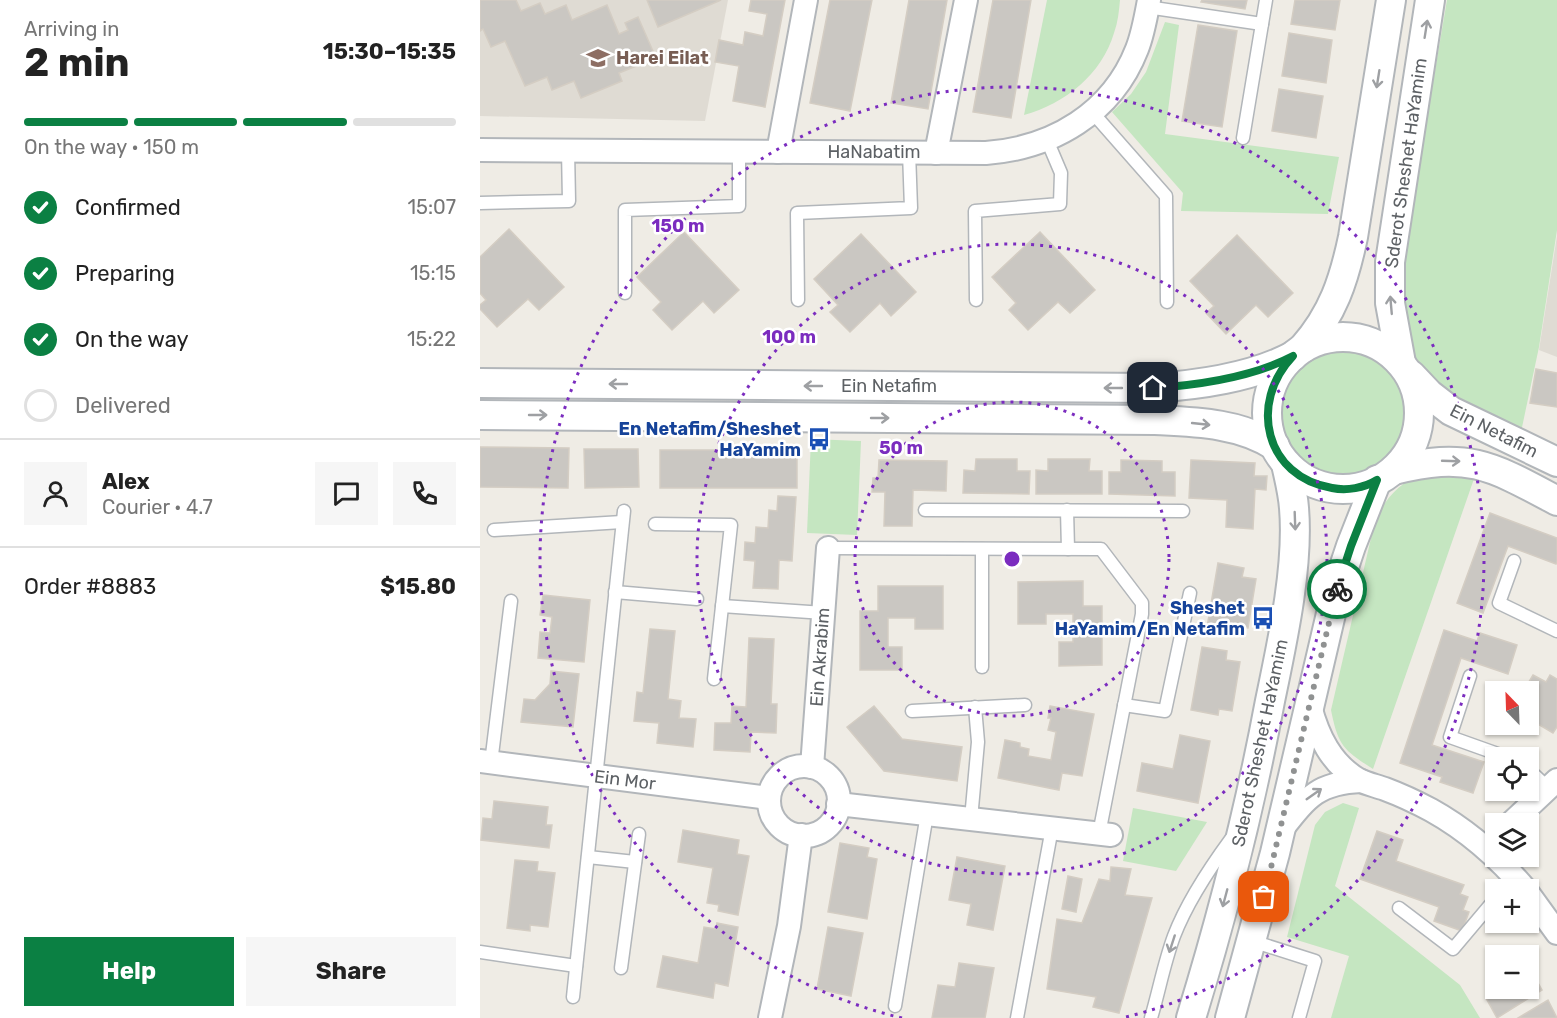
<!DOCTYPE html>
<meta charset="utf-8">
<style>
body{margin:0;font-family:Rubik,sans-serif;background:#f6f6f6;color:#222;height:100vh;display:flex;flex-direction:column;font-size:22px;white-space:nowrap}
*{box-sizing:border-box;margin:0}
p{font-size:20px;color:#767676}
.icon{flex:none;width:33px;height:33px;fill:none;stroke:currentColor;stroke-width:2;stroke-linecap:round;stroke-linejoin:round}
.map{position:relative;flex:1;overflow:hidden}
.side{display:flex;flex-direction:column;background:#fff;width:480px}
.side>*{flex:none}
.needle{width:39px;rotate:337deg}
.controls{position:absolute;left:1005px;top:681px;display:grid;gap:12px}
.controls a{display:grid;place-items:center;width:54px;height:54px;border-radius:0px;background:#fff;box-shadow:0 2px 4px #0004;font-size:30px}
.pin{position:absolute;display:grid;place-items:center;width:51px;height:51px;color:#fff;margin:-26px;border-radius:12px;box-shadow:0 3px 9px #0006}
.courier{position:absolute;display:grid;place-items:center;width:60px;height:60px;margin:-30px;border:4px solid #0b8043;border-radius:50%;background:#fff;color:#222;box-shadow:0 2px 8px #0007}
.overview em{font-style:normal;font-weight:700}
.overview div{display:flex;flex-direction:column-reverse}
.overview{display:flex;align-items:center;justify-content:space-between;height:102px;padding:0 24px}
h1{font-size:39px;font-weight:700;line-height:45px}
.bar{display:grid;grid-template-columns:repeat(4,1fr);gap:9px 6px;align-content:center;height:72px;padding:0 24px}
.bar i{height:8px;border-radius:4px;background:#e0e0e0}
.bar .on{background:#0b8043}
.bar p{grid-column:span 4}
.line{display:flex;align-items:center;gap:15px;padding:0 24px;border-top:2px solid #e0e0e0}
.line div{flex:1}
.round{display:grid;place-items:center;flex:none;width:63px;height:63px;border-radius:0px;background:#f6f6f6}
ol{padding:0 24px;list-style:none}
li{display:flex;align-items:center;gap:18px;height:66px}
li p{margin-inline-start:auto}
li .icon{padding:6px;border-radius:50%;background:#0b8043;color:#fff;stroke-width:4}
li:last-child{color:#767676}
li i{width:33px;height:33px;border:3px solid #e0e0e0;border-radius:50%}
.primary-button{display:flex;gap:12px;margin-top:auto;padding:12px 24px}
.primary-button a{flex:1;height:69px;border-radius:0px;background:#0b8043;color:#fff;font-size:24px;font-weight:700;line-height:69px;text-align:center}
.primary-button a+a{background:#f6f6f6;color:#222}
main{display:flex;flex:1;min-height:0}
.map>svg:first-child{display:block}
.education{fill:#dfdbd3}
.green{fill:#c5e6c1}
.building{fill:#cac7c2;stroke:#d4cdc3;stroke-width:1.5}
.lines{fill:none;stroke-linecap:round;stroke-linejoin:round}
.service-casing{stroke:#b2b6ba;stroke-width:15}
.minor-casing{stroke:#b2b6ba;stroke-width:26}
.tertiary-casing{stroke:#b2b6ba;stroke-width:32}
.service{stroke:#fff;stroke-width:12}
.minor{stroke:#fff;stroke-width:22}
.tertiary{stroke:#fff;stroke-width:28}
.oneway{stroke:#9ea0a3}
.done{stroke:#909292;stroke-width:6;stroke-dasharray:0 10.8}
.route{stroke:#0b8043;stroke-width:8}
.ring{fill:none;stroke:#7b2cbf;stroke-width:3;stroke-dasharray:3 6}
.labels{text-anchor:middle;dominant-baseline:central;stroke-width:5;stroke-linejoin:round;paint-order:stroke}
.education-label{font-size:18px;font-weight:bold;fill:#785e54;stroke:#fff;text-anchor:start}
.street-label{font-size:18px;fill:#5d6165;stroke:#fff}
.transit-label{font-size:18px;font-weight:bold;fill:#164399;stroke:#fff;text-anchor:end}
.centre{fill:#7b2cbf;stroke:#fff;stroke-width:3}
.ring-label{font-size:18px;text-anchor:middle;font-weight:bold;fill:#7b2cbf;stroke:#fff;stroke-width:5;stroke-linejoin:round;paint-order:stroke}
</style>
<main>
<section class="side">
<div class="overview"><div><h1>2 min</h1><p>Arriving in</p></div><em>15:30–15:35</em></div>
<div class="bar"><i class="on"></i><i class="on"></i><i class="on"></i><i></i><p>On the way · 150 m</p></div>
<ol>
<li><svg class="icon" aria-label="check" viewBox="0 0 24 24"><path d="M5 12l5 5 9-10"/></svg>Confirmed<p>15:07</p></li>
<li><svg class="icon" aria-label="check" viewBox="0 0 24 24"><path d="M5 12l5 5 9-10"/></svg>Preparing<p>15:15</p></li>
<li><svg class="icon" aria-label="check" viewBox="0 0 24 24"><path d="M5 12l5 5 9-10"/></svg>On the way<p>15:22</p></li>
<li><i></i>Delivered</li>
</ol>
<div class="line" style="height:108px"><a class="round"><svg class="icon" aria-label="person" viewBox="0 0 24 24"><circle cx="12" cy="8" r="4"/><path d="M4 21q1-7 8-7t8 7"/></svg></a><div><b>Alex</b><p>Courier · 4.7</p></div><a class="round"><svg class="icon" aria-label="chat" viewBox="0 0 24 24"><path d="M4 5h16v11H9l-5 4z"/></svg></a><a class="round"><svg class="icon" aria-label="phone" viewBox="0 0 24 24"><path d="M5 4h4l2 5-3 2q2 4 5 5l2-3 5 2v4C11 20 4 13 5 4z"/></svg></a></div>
<div class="line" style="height:78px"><div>Order #8883</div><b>$15.80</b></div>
<div class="primary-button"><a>Help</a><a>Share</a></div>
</section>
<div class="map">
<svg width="1077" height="1018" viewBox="0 0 1077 1018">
<rect width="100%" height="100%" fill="#efece5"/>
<g class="education">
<polygon points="0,0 248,0 225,121 0,116"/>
<polygon points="1077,236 1077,357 1059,350"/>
</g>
<g class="green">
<path d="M567 0H640C639 11 638 22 634 33 622 74 585 104 544 115Z"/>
<polygon points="967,0 1077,0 1077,230 1059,347 1041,432 980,407 937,362 928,343 921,271"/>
<polygon points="685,22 699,25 685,134 859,157 848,214 701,211 703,193 632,112 651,94 666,72"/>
<circle cx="863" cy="413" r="63"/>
<polygon points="331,439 381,441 377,535 327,533"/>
<path d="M996 473 893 769C863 750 858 745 851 710L895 521C905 499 920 481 944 474 957 470 982 474 996 473Z"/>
<polygon points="863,803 879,808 855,886 980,985 1000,1018 851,1018 869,956 807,937 835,825 845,812"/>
<polygon points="653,808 727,822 696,871 643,861"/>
</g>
<g class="building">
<polygon points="0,0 36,0 41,11 60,3 65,14 86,5 92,20 127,5 139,34 148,30 145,23 158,17 176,58 139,73 142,81 101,98 94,81 72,90 67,77 45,86 25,41 11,47 3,29 0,31"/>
<polygon points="167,0 241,0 178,27"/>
<polygon points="271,0 305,0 285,107 253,101 259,66 235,62 239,40 263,45 265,32 283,36 287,14 269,11"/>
<polygon points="350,0 392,0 370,111 330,103"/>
<polygon points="429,0 467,0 448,109 411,103"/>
<polygon points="513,0 551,0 531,118 493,112"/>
<polygon points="722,0 767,0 765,9 721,2"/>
<polygon points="815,0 860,0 855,30 811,24"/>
<polygon points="718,25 757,31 742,127 702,121"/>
<polygon points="809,33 852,40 846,83 802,76"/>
<polygon points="799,89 843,96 836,138 792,131"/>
<polygon points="29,229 84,287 59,310 48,299 17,327 0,309 0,305 6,300 0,293 0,257"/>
<polygon points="204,232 259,290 234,313 223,301 192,330 173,310 181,302 157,277"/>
<polygon points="560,232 615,290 590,313 578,302 548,330 529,310 536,303 512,277"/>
<polygon points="381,234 436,292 411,316 400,303 370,332 350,312 358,305 334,279"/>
<polygon points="757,235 813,293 788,317 776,305 746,334 726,313 734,306 710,281"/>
<polygon points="1056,369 1077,373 1077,407 1050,403"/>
<polygon points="0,447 89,448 88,488 0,487"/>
<polygon points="104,449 158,449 159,487 105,488"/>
<rect x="180" y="450" width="137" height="38"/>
<polygon points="496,459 537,459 537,471 550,471 549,494 483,493 484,470 495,471"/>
<polygon points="568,459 610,459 609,471 622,471 622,494 556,494 556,470 568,471"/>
<polygon points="399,460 467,461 466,491 433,490 432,526 404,526 405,492 392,492 393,478 398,478"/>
<polygon points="641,460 682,461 682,472 695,472 695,496 629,494 629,472 641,472"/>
<polygon points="711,460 775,463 774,476 787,476 786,490 775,489 773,529 746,527 747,500 709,498"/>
<polygon points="298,496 316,497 312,561 299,560 298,589 273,588 275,561 264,560 265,542 275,543 276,527 288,528 289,510 297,511"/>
<polygon points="1010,513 1077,538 1077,561 1076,564 1028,546 1003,613 977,603"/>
<polygon points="738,563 764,568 762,577 776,579 768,628 755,626 754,631 727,627"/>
<polygon points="603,581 603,606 622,606 622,665 579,666 579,642 593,642 593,614 566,614 566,624 538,624 538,582"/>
<polygon points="398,586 463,586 463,629 435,629 435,618 408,618 408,647 422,647 422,670 380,670 380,611 398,611"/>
<polygon points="63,595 110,600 104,662 58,658 60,632 70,633 72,617 60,615"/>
<polygon points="170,629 195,631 188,699 201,701 199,718 216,719 213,747 177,743 179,723 154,721 157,692 163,693"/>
<polygon points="964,630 997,641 1000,633 1037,645 1028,674 981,658 952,745 1004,762 993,793 960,782 962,777 920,763"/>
<polygon points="269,638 294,639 291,704 297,704 296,733 271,732 270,752 234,750 235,723 251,723 252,706 266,707"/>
<polygon points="722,647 747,651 746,660 760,662 752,711 739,709 738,715 711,710"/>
<polygon points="71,671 99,674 93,727 41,722 44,699 55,700 70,684"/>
<polygon points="1053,675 1066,682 1070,675 1077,679 1077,727 1073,733 1058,724 1053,732 1040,724 1048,724 1048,692 1050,687 1047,685"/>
<polygon points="394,706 422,739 482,747 477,781 404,771 367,727"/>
<polygon points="570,706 614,714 602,776 582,773 579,790 518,778 525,740 540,743 540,747 549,749 548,756 571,760 576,732 568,730 571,718 568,718"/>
<polygon points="700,735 730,741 718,803 657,791 662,763 693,769"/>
<polygon points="14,801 68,807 66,825 72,825 69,848 1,840 3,818 12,819"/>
<polygon points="203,830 259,840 257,854 269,856 258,915 238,911 239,905 227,903 233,868 198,862"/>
<polygon points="897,831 923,840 916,861 984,885 980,894 988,897 983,910 989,912 982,931 954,921 959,907 880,879"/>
<polygon points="360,843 389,848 387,857 397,859 387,919 348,912"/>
<polygon points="477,857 525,866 513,930 487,925 491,904 469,900"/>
<polygon points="35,860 58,862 57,871 75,873 68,927 50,925 50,931 27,928"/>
<polygon points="631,867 651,869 645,895 672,898 639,1013 613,1007 616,997 567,989 577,919 602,923 619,879 630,881"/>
<polygon points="588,876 602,879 596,912 582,909"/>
<polygon points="237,923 258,927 248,986 235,983 233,998 177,987 183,956 218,963 224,927 236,929"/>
<polygon points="348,927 383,933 371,996 337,989"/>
<polygon points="479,963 514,968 505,1018 452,1018 458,985 475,987"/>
<polygon points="1048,965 1062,990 1017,1018 1006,998 1011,995 1006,986 1014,981 1010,972 1016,968 1016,988 1048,988"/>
<polygon points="1068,1000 1077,1018 1038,1018"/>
</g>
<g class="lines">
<g class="service-casing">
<g id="service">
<polyline points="667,7 782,24"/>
<polyline points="613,113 686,196 687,302"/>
<polyline points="763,138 786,0"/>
<polyline points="0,203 89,201 88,150"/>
<polyline points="145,293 145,210 259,206 259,151"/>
<polyline points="318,300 317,213 431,208 429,152"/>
<polyline points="496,300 495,211 580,204 581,173 567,140"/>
<polyline points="445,510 703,511"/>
<polyline points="587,510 588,549"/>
<polyline points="175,524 251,525 234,679"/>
<polyline points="14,530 142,522"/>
<polyline points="348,548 621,549 662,603 662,614 619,834"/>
<polyline points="502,549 502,667"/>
<polyline points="1034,561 1019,603 1077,631"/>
<polyline points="135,592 217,599"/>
<polyline points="242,606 344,613"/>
<polyline points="990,676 970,737 1029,758"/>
<polyline points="644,705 685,711 710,593"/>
<polyline points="432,711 545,705"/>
<polyline points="11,763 31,601"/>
<polyline points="1048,769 1068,788"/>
<polyline points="491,819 498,742 495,707"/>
<polyline points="108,857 155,862"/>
<polyline points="919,908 973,949 1016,898"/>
<polyline points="772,941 835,961 819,1018"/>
<polyline points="0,952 96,966"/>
<polyline points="141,968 159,834"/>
<polyline points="93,997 144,511"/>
<polyline points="415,1006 447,814"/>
<polyline points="537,1018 572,828"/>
<path d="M671 1018C679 991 684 963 694 936 707 902 729 869 751 839"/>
</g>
</g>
<g class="minor-casing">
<g id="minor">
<path d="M0 150 506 153C573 148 632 113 657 49 663 34 666 16 669 0"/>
<polyline points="298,152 326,0"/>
<polyline points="456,153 486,0"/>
<path d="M830 706C838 736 851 764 879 780 887 784 897 786 905 789 921 795 936 802 951 810 987 830 1019 858 1046 890"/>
<polyline points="0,761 289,798"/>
<circle cx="324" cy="801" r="35"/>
<polyline points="332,767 348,548"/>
<polyline points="358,804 631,835"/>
<polyline points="1030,824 1077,780"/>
<path d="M803 828C828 796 839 783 881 781"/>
<polyline points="1048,893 1077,933"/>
<polyline points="290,1018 309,926 321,835"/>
</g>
</g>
<g class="tertiary-casing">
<g id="tertiary">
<circle cx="863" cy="413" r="76"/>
<path d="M823 348C853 314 864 280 873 237L911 0"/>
<polyline points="921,363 910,303 910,262 950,0"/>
<polyline points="931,375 949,394 971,411 1077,462"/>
<path d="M0 383 673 388C719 385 771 378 813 356"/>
<path d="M0 415 675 420C716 422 760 423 795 446"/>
<path d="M914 470C988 451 1012 466 1077 501"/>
<path d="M711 1018C743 914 770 808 790 701 802 643 819 567 814 508 813 493 809 478 806 464"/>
<polyline points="750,1018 795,853 857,588 871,546 897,480"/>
</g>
</g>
<use href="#service" class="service"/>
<use href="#minor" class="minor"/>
<use href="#tertiary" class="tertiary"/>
</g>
<defs><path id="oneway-shaft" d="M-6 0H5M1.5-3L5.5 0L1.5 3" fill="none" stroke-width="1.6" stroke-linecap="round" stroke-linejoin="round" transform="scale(1.5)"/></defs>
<g class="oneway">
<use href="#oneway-shaft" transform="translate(946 29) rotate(-81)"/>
<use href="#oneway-shaft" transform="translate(898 79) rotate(99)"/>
<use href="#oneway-shaft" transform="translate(911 305) rotate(-95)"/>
<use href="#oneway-shaft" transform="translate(138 384) rotate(-180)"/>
<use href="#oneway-shaft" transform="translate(333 386) rotate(-180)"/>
<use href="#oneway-shaft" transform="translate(633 388) rotate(-180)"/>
<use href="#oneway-shaft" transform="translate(58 415)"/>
<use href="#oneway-shaft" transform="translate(400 418)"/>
<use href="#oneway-shaft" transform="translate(721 424) rotate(6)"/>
<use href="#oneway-shaft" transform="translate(971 461) rotate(2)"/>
<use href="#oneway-shaft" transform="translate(815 521) rotate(88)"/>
<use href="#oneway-shaft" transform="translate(834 794) rotate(-35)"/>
<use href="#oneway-shaft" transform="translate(745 898) rotate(105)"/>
<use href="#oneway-shaft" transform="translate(692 944) rotate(108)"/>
</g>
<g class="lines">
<polyline class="done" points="784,897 857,589"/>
<path class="route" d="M673 388C719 385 771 378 813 356 768 403 785 477 852 488 867 491 884 488 897 480L871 546 857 589"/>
</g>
<g class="ring">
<circle cx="532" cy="559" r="157"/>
<circle cx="532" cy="559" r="315"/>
<path d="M422 1018A472 472 0 1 1 642 1018"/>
</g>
<defs>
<g id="school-bare" transform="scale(1.8)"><path d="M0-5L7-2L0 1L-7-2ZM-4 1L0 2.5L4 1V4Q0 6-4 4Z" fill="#8d6e63" stroke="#fff" stroke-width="2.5" paint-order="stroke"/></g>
<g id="bus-bare" transform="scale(1.8)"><path d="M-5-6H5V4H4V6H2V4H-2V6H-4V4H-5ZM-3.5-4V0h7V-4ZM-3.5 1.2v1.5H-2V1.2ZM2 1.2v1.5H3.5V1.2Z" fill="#1a4fb4" stroke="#fff" stroke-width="2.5" paint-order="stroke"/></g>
</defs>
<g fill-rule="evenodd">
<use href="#school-bare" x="118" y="58"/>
<use href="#bus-bare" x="339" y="439"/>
<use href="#bus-bare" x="783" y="618"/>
</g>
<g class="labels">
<g class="education-label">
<text x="136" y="58">Harei Eilat</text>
</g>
<g class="street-label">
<text x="394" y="152">HaNabatim</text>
<text transform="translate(926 163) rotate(-82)">Sderot Sheshet HaYamim</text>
<text x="409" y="386">Ein Netafim</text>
<text transform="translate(1014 431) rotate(27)">Ein Netafim</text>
<text transform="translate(340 657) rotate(-86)">Ein Akrabim</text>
<text transform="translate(780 743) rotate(-78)">Sderot Sheshet HaYamim</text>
<text transform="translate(145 780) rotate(7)">Ein Mor</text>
</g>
<g class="transit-label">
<text x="321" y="429">En Netafim/Sheshet<tspan x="321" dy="21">HaYamim</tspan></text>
<text x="765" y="608">Sheshet<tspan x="765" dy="21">HaYamim/En Netafim</tspan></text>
</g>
</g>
<circle cx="532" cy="559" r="9" class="centre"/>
<g class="ring-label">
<text x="198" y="232">150 m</text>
<text x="309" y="343">100 m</text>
<text x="421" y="454">50 m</text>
</g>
</svg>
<div class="controls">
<a><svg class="needle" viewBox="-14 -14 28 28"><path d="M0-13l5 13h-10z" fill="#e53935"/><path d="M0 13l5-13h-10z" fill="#767676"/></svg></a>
<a><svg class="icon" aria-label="locate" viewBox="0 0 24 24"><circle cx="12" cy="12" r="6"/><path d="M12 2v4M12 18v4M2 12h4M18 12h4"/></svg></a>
<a><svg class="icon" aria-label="layers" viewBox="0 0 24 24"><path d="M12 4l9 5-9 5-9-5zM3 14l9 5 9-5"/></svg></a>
<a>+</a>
<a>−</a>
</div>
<div class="pin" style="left:784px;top:897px;background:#ea580c"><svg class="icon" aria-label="bag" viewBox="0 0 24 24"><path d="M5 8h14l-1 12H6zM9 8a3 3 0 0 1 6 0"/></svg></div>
<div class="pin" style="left:673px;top:388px;background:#1f2937"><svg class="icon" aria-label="home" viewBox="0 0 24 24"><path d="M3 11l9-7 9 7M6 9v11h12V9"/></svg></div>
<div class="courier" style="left:857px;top:589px"><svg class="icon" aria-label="bike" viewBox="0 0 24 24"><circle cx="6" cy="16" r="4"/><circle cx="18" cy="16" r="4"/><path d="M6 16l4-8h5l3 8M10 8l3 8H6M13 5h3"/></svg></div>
</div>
</main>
